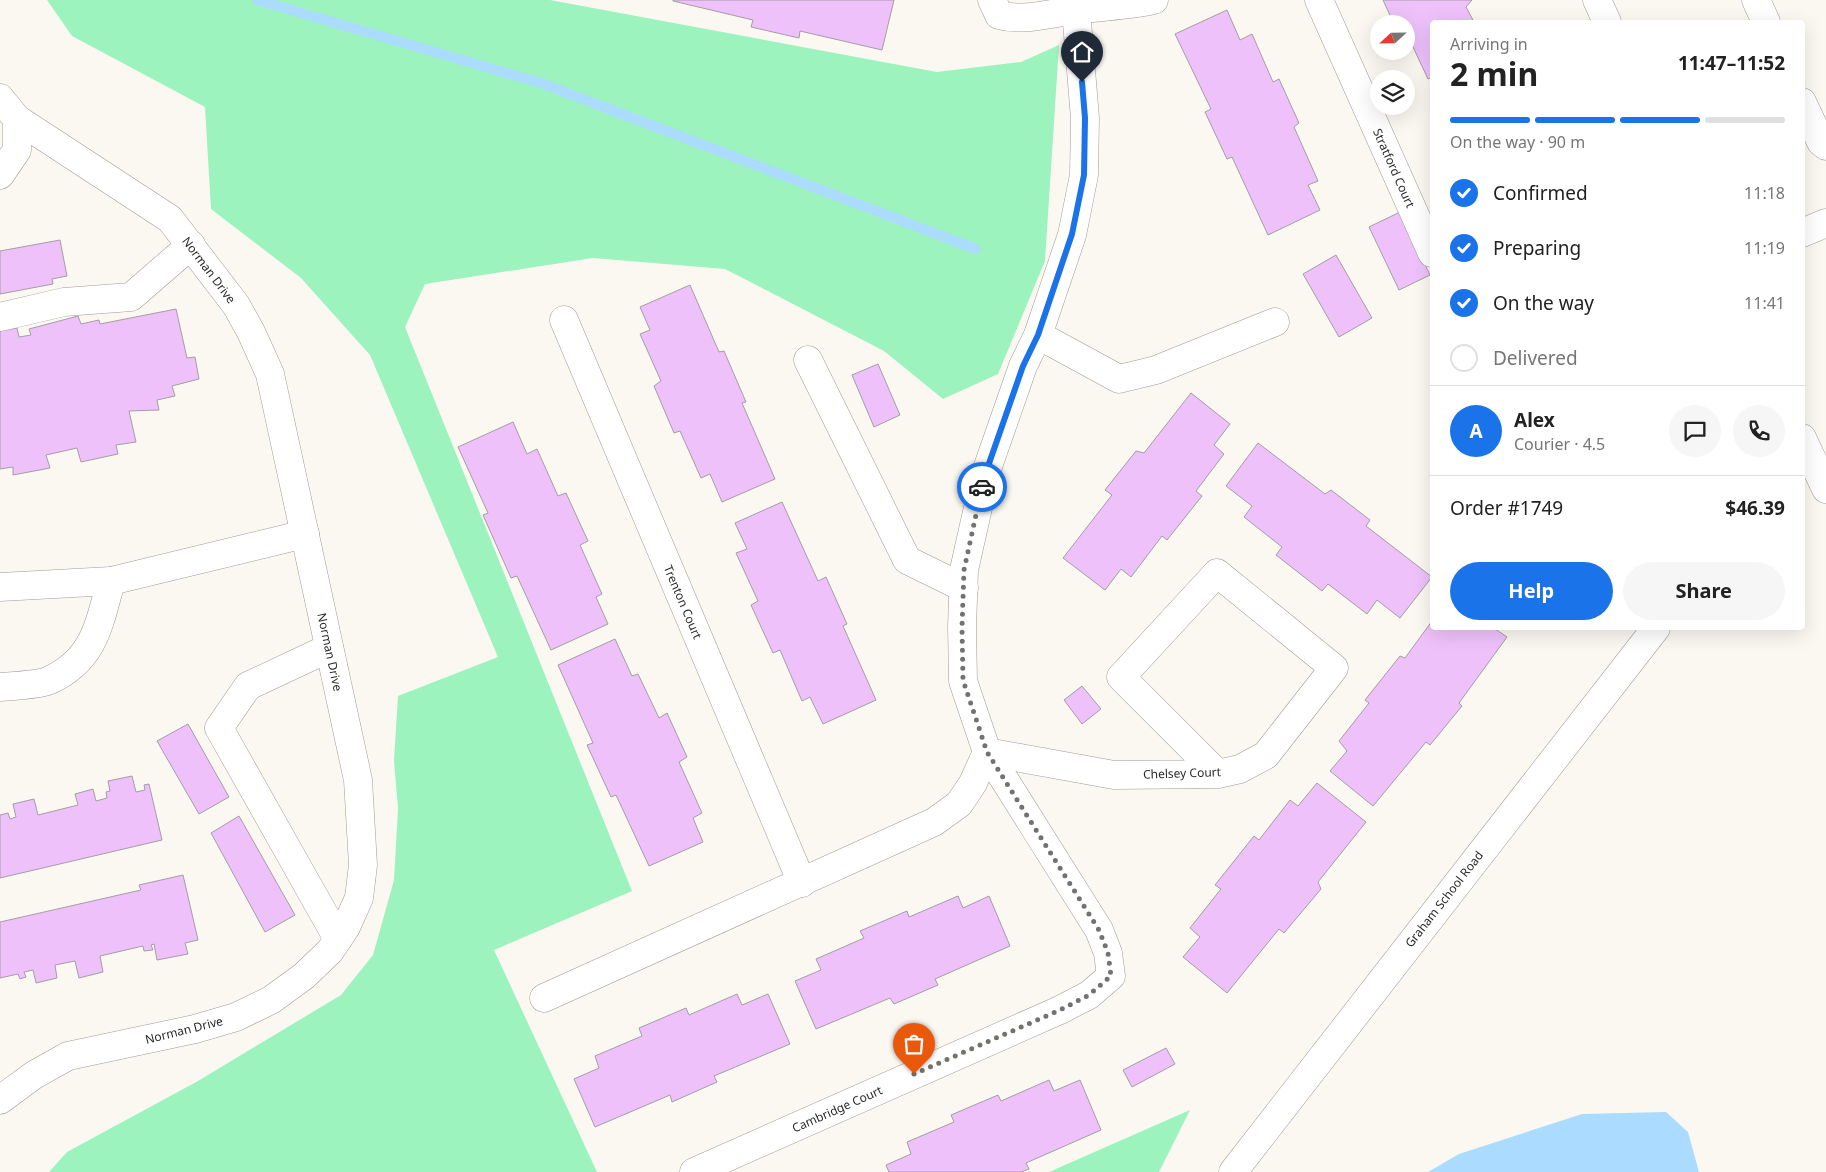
<!DOCTYPE html>
<meta charset="utf-8">
<style>
body{margin:0;font-family:"Noto Sans",sans-serif;background:#f6f6f6;color:#222;height:100vh;display:flex;flex-direction:column;font-size:19px;white-space:nowrap}
*{box-sizing:border-box;margin:0}
p{font-size:16px;color:#767676}
.icon{flex:none;width:28px;height:28px;fill:none;stroke:currentColor;stroke-width:2;stroke-linecap:round;stroke-linejoin:round}
.map{position:relative;flex:1;overflow:hidden}
.side{position:absolute;left:1430px;top:20px;width:375px;height:610px;display:flex;flex-direction:column;background:#fff;border-radius:5px;box-shadow:0 5px 20px #0002}
.side>*{flex:none}
.needle{width:32px;rotate:248deg}
.tools{position:absolute;left:1370px;top:15px;display:grid;gap:10px}
.tools a{display:grid;place-items:center;width:45px;height:45px;border-radius:50%;background:#fff;box-shadow:0 5px 20px #0002;font-size:25px}
.pin{position:absolute;display:grid;place-items:center;width:42px;height:42px;color:#fff;margin:-51px -21px;border-radius:50% 50% 50% 0;rotate:-45deg;box-shadow:0 0 5px #0007}
.pin .icon{rotate:45deg}
.courier{position:absolute;display:grid;place-items:center;width:50px;height:50px;margin:-25px;border:4px solid #1a73e8;border-radius:50%;background:#fff;color:#222;box-shadow:0 1px 6px #0007}
.head em{font-style:normal;font-weight:700}
.head div{display:flex;flex-direction:column-reverse}
.head{display:flex;align-items:center;justify-content:space-between;height:85px;padding:0 20px}
h1{font-size:32px;font-weight:700;line-height:38px}
.bar{display:grid;grid-template-columns:repeat(4,1fr);gap:8px 5px;align-content:center;height:60px;padding:0 20px}
.bar i{height:6px;border-radius:4px;background:#e0e0e0}
.bar .on{background:#1a73e8}
.bar p{grid-column:span 4}
.line{display:flex;align-items:center;gap:12px;padding:0 20px;border-top:1px solid #e0e0e0}
.line div{flex:1}
.round{display:grid;place-items:center;flex:none;width:52px;height:52px;border-radius:26px;background:#f6f6f6}
ol{padding:0 20px;list-style:none}
li{display:flex;align-items:center;gap:15px;height:55px}
li p{margin-inline-start:auto}
li .icon{padding:5px;border-radius:50%;background:#1a73e8;color:#fff;stroke-width:4}
li:last-child{color:#767676}
li i{width:28px;height:28px;border:2px solid #e0e0e0;border-radius:50%}
.action{display:flex;gap:10px;margin-top:auto;padding:10px 20px}
.action a{flex:1;height:58px;border-radius:30px;background:#1a73e8;color:#fff;font-size:20px;font-weight:700;line-height:58px;text-align:center}
.action a+a{background:#f6f6f6;color:#222}
.map>svg:first-child{display:block}
.green{fill:#9cf3bd}
.water{fill:#abdbfe}
.lines{fill:none;stroke-linecap:round;stroke-linejoin:round}
.stream{stroke:#abdbfe;stroke-width:10}
.building{fill:#eec1fb;stroke:#a29ea3}
.minor-casing{stroke:#9f9c96;stroke-width:29}
.minor{stroke:#fff;stroke-width:28}
.done{stroke:#74726f;stroke-width:5;stroke-dasharray:0 9}
.route{stroke:#1a73e8;stroke-width:6}
.labels{text-anchor:middle;dominant-baseline:central;stroke-width:4;stroke-linejoin:round;paint-order:stroke}
.street-label{font-size:12px;fill:#2b2a28;stroke:#fff}
</style>
<div class="map">
<svg width="1826" height="1172" viewBox="0 0 1826 1172">
<rect width="100%" height="100%" fill="#fbf8f2"/>
<g class="green">
<polygon points="47,0 550,0 937,72 1021,62 1059,45 1045,261 998,374 943,399 884,351 725,269 593,258 425,284 405,327 632,891 494,950 597,1172 49,1172 67,1152 198,1081 341,995 373,955 394,880 398,808 394,761 398,696 498,657 370,355 301,278 211,209 205,107 72,36"/>
<polygon points="1190,1110 1159,1172 1049,1172"/>
</g>
<polygon class="water" points="1666,1112 1688,1132 1699,1172 1428,1172 1459,1154 1582,1114"/>
<g class="lines">
<polyline class="stream" points="257,0 541,83 976,249"/>
</g>
<g class="building">
<polygon points="673,0 894,0 882,50 800,31 799,38 751,27 753,20 673,1"/>
<polygon points="1383,0 1472,0 1466,7 1474,22 1432,22 1432,77 1428,79 1406,32 1406,24 1394,24"/>
<polygon points="1227,10 1240,40 1252,34 1273,82 1279,79 1299,123 1294,127 1318,181 1308,185 1320,210 1268,235 1232,157 1227,159 1205,112 1211,109 1175,34"/>
<polygon points="1400,212 1430,275 1399,290 1369,227"/>
<polygon points="60,240 67,276 52,279 53,284 0,294 0,251"/>
<polygon points="1336,255 1372,318 1339,337 1303,274"/>
<polygon points="690,285 719,352 724,351 746,402 742,403 775,479 722,502 710,474 701,478 680,431 674,433 654,386 661,381 640,334 650,330 640,307"/>
<polygon points="176,309 187,358 195,357 199,379 172,386 175,396 157,400 159,410 129,411 136,442 116,445 118,454 81,462 77,448 46,455 50,468 13,475 13,467 0,469 0,331 17,328 19,337 31,335 29,329 78,316 81,324 99,320 100,324"/>
<polygon points="878,364 900,415 874,427 852,375"/>
<polygon points="1191,393 1230,424 1214,445 1224,454 1196,491 1202,496 1167,540 1162,536 1131,577 1121,569 1105,590 1063,558 1112,495 1105,490 1136,451 1144,453"/>
<polygon points="513,422 527,454 537,449 558,496 566,493 588,541 580,545 602,594 596,597 608,624 551,650 517,576 511,578 483,515 488,513 458,447"/>
<polygon points="1258,443 1325,494 1331,490 1370,520 1366,526 1432,577 1400,618 1377,600 1367,614 1328,584 1322,591 1276,555 1282,547 1244,517 1252,506 1226,486"/>
<polygon points="782,502 818,581 826,577 847,624 843,626 876,700 823,724 810,697 802,701 780,650 773,653 751,605 758,601 736,553 747,549 735,523"/>
<polygon points="1432,621 1432,628 1494,628 1507,637 1459,703 1462,706 1430,745 1426,742 1373,806 1330,771 1347,751 1339,741 1369,703 1365,700 1400,656 1405,658"/>
<polygon points="615,639 632,676 638,674 659,718 667,713 687,757 679,762 702,813 693,818 703,842 649,866 616,795 611,797 587,745 593,743 558,665"/>
<polygon points="1082,686 1101,709 1082,724 1064,700"/>
<polygon points="188,724 229,797 199,814 157,741"/>
<polygon points="132,776 136,792 145,790 144,785 149,784 162,840 0,878 0,815 8,813 10,819 16,817 13,804 34,799 38,815 78,805 75,794 93,789 96,801 107,798 106,792 110,791 108,781"/>
<polygon points="1317,783 1366,822 1318,882 1321,889 1284,933 1279,929 1227,993 1183,957 1200,937 1190,928 1221,889 1215,885 1254,836 1259,840 1290,800 1298,806"/>
<polygon points="239,816 295,915 265,932 211,833"/>
<polygon points="183,875 198,940 185,943 188,954 157,960 154,944 151,945 153,950 144,951 143,946 100,956 103,972 79,978 75,961 55,965 57,978 36,983 33,970 24,972 26,977 20,979 18,974 0,978 0,922 141,890 139,885"/>
<polygon points="958,896 963,908 989,896 1010,946 935,979 938,985 894,1004 890,998 816,1029 795,981 821,970 816,959 864,938 860,931 907,911 909,917"/>
<polygon points="737,994 742,1005 768,994 790,1044 714,1076 717,1082 672,1102 670,1095 595,1127 574,1079 599,1068 595,1056 642,1036 639,1028 686,1008 689,1015"/>
<polygon points="1166,1048 1175,1064 1132,1087 1123,1070"/>
<polygon points="1049,1080 1054,1091 1080,1080 1101,1130 1026,1163 1029,1169 1021,1172 889,1172 886,1165 911,1154 907,1142 954,1122 951,1115 998,1095 1001,1101"/>
</g>
<g class="lines">
<g class="minor-casing">
<g id="minor">
<path d="M992 0 999 15C1024 22 1051 13 1076 10 1103 6 1129 6 1154 0"/>
<polyline points="1319,0 1432,253"/>
<polyline points="1597,0 1607,22"/>
<polyline points="1756,0 1766,22"/>
<polyline points="0,98 17,119 170,219 236,305 251,332 270,374 358,780 363,865 359,898 346,927 330,951 304,976 271,1000 236,1017 195,1029 68,1056 34,1075 0,1100"/>
<polyline points="1802,102 1821,142 1826,146"/>
<polyline points="0,175 17,150 17,119"/>
<polyline points="1802,233 1826,223"/>
<polyline points="0,317 64,302 131,297 191,245"/>
<polyline points="564,320 802,883"/>
<polyline points="1038,335 1119,379 1156,370 1275,322"/>
<polyline points="808,360 907,560 964,588"/>
<polyline points="1802,438 1826,489"/>
<polyline points="0,587 111,581 305,534"/>
<polyline points="329,648 248,686 219,728 338,939"/>
<path d="M0 687C12 686 40 685 50 680 95 659 99 624 111 581"/>
<polyline points="544,998 934,822 959,804 973,783 987,752 1114,775 1218,774 1240,769 1266,755 1334,668 1217,573 1121,677 1218,774"/>
<polyline points="694,1172 1060,1010 1089,995 1111,976 1108,953 1099,930 987,752 963,681 962,627 964,570 986,472 1023,366 1038,335 1072,235 1084,175 1085,118 1076,10 1074,0"/>
<polyline points="1233,1172 1656,628"/>
</g>
</g>
<use href="#minor" class="minor"/>
</g>
<g class="lines">
<polyline class="done" points="914,1074 1060,1010 1089,995 1111,976 1108,953 1099,930 987,752 963,680 962,627 964,570 982,487"/>
<polyline class="route" points="982,487 986,472 1023,366 1038,335 1072,234 1084,175 1085,118 1082,82"/>
</g>
<g class="labels">
<g class="street-label">
<text transform="translate(1394 168) rotate(66)">Stratford Court</text>
<text transform="translate(209 270) rotate(53)">Norman Drive</text>
<text transform="translate(683 602) rotate(67)">Trenton Court</text>
<text transform="translate(330 652) rotate(78)">Norman Drive</text>
<text transform="translate(1182 773) rotate(-2)">Chelsey Court</text>
<text transform="translate(1444 899) rotate(-52)">Graham School Road</text>
<text transform="translate(184 1030) rotate(-14)">Norman Drive</text>
<text transform="translate(837 1109) rotate(-24)">Cambridge Court</text>
</g>
</g>
</svg>
<div class="tools">
<a><svg class="needle" viewBox="-14 -14 28 28"><path d="M0-13l5 13h-10z" fill="#e53935"/><path d="M0 13l5-13h-10z" fill="#767676"/></svg></a>
<a><svg class="icon" aria-label="layers" viewBox="0 0 24 24"><path d="M12 4l9 5-9 5-9-5zM3 14l9 5 9-5"/></svg></a>
</div>
<div class="pin" style="left:914px;top:1074px;background:#ea580c"><svg class="icon" aria-label="bag" viewBox="0 0 24 24"><path d="M5 8h14l-1 12H6zM9 8a3 3 0 0 1 6 0"/></svg></div>
<div class="pin" style="left:1082px;top:82px;background:#1f2937"><svg class="icon" aria-label="home" viewBox="0 0 24 24"><path d="M3 11l9-7 9 7M6 9v11h12V9"/></svg></div>
<div class="courier" style="left:982px;top:487px"><svg class="icon" aria-label="car" viewBox="0 0 24 24"><path d="M5 17H2v-5l4-1 3-4h7l3 4 3 1v5h-3M9 17h6M6 11h13"/><circle cx="7" cy="17" r="2"/><circle cx="17" cy="17" r="2"/></svg></div>
<section class="side">
<div class="head"><div><h1>2 min</h1><p>Arriving in</p></div><em>11:47–11:52</em></div>
<div class="bar"><i class="on"></i><i class="on"></i><i class="on"></i><i></i><p>On the way · 90 m</p></div>
<ol>
<li><svg class="icon" aria-label="check" viewBox="0 0 24 24"><path d="M5 12l5 5 9-10"/></svg>Confirmed<p>11:18</p></li>
<li><svg class="icon" aria-label="check" viewBox="0 0 24 24"><path d="M5 12l5 5 9-10"/></svg>Preparing<p>11:19</p></li>
<li><svg class="icon" aria-label="check" viewBox="0 0 24 24"><path d="M5 12l5 5 9-10"/></svg>On the way<p>11:41</p></li>
<li><i></i>Delivered</li>
</ol>
<div class="line" style="height:90px"><b class="round" style="background:#1a73e8;color:#fff">A</b><div><b>Alex</b><p>Courier · 4.5</p></div><a class="round"><svg class="icon" aria-label="chat" viewBox="0 0 24 24"><path d="M4 5h16v11H9l-5 4z"/></svg></a><a class="round"><svg class="icon" aria-label="phone" viewBox="0 0 24 24"><path d="M5 4h4l2 5-3 2q2 4 5 5l2-3 5 2v4C11 20 4 13 5 4z"/></svg></a></div>
<div class="line" style="height:65px"><div>Order #1749</div><b>$46.39</b></div>
<div class="action"><a>Help</a><a>Share</a></div>
</section>
</div>
